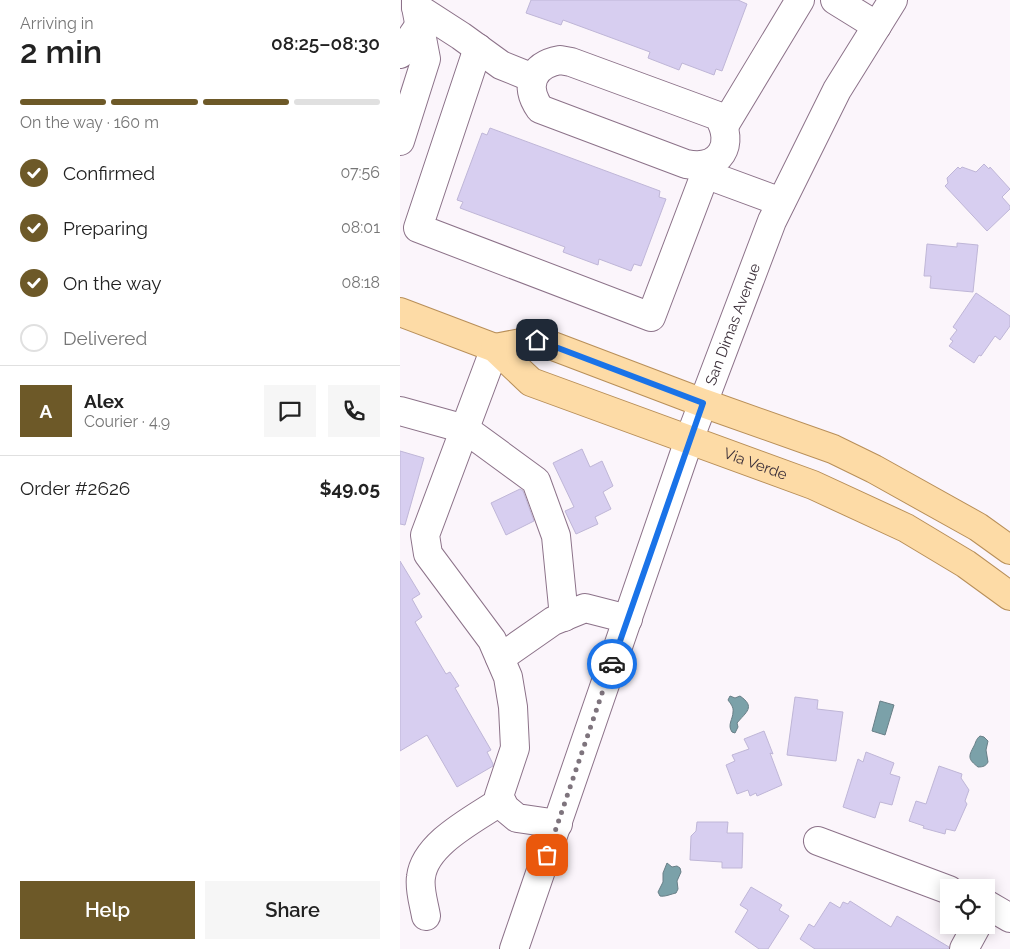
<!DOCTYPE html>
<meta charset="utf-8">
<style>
body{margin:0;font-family:Raleway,sans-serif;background:#f6f6f6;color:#222;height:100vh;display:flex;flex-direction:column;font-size:19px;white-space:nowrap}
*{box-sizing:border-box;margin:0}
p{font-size:16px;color:#767676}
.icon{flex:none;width:28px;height:28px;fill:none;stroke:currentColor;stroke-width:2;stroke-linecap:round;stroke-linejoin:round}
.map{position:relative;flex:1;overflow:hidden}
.side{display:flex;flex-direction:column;background:#fff;width:400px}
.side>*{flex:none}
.controls{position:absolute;left:540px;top:879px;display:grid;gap:10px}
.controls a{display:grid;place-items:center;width:55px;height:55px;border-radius:0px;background:#fff;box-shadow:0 2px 12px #0003;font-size:25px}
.pin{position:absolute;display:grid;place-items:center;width:42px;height:42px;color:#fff;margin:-21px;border-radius:10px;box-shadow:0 2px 8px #0006}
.courier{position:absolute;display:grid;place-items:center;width:50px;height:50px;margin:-25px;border:4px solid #1a73e8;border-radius:50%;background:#fff;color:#222;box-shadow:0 1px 6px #0007}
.head em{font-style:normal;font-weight:600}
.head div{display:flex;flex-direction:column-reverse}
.head{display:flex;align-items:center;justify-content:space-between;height:85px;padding:0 20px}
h1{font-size:32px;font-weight:600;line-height:38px}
.bar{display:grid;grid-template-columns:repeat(4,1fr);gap:8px 5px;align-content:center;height:60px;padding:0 20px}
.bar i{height:6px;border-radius:4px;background:#e0e0e0}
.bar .current{background:#6d5928}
.bar p{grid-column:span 4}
.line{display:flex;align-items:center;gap:12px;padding:0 20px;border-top:1px solid #e0e0e0}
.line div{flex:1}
.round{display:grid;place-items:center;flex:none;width:52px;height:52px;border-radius:0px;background:#f6f6f6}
ol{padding:0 20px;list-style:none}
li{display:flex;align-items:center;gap:15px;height:55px}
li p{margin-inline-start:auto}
li .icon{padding:5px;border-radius:50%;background:#6d5928;color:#fff;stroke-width:4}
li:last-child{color:#767676}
li i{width:28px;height:28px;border:2px solid #e0e0e0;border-radius:50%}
.button{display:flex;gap:10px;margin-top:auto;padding:10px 20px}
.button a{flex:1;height:58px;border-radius:0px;background:#6d5928;color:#fff;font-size:20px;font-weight:600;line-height:58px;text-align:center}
.button a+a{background:#f6f6f6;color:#222}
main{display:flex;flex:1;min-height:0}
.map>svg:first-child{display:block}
.water{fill:#7ba1a9;stroke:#687f87}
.building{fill:#d7cef0;stroke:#bfb6d7}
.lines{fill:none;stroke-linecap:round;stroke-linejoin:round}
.minor-casing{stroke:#8c7289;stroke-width:30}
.major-casing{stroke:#b88f59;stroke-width:30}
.minor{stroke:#fff;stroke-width:28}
.major{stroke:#fddba6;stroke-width:28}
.done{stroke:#7e747d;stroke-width:5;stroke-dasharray:0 9}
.route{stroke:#1a73e8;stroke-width:6}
.labels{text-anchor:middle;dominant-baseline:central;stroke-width:4.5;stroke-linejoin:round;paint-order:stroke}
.street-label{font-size:15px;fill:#3b2f39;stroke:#fbf5fb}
</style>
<main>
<section class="side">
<div class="head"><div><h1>2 min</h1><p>Arriving in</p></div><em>08:25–08:30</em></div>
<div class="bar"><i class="current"></i><i class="current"></i><i class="current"></i><i></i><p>On the way · 160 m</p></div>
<ol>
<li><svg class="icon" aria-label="check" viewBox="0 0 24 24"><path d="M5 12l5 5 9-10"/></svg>Confirmed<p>07:56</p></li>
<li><svg class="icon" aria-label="check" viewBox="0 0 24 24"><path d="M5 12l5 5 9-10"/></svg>Preparing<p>08:01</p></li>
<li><svg class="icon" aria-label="check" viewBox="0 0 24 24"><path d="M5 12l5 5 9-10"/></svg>On the way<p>08:18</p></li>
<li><i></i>Delivered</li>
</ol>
<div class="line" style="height:90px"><b class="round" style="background:#6d5928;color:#fff">A</b><div><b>Alex</b><p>Courier · 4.9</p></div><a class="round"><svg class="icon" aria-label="chat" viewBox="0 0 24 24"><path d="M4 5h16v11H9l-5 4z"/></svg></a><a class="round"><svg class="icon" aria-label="phone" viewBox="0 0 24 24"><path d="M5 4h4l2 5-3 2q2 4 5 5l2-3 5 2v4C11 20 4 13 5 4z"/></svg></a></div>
<div class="line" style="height:65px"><div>Order #2626</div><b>$49.05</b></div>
<div class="button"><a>Help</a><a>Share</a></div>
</section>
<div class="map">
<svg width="610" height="949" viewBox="0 0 610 949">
<rect width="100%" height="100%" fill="#fbf5fb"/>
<g class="water">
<path d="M330 696 335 698 340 696C356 707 346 712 337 723L338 727 335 733 332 732C327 725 333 719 333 712 334 707 330 703 328 700Z"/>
<polygon points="480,701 494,705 485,735 472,731"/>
<path d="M580 736 584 737 588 741 586 750 588 762C586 766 583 767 578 767 568 759 568 757 574 746 576 742 576 739 580 736Z"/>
<path d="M267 863 272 867 277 866 280 868 281 872 277 881 278 889 276 893C271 894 265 897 260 896L258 892 263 882V873Z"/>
</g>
<g class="building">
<polygon points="131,0 338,0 347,4 322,71 316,69 314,75 282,63 279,70 248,58 250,52 163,20 161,25 126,13"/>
<polygon points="90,128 260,191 259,197 266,199 241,266 234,264 231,271 199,259 198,265 163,252 165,247 60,208 63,202 57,200 82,133 87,135"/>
<polygon points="584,164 589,169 590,167 610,189 602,197 610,206 610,209 587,231 545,186 548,183 547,178 558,167 560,169 562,167 576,172"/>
<polygon points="557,243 578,245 573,292 530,288 531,276 524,276 527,244 557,247"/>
<polygon points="576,293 610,316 610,326 600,340 595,336 581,356 579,355 574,363 549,346 553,341 550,339 557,330 553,327"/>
<polygon points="182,449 190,467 202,461 213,486 203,492 211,509 195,517 198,524 176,534 165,511 174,507 153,463"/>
<polygon points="0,451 24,458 5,525 0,524"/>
<polygon points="120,489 123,491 134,521 106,535 91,503"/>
<polygon points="0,561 20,594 12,599 22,617 15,622 46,674 50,672 59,686 55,688 91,750 87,752 93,764 93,766 57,787 27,735 0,751"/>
<polygon points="395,697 418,700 417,709 443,712 436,761 387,755"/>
<polygon points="364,731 373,754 370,753 382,785 357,796 356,793 350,796 348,790 337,794 326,765 335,761 332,755 349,749 344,739"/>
<polygon points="466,752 494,763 490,774 500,777 492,805 480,802 475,818 443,807 458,759 463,762"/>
<polygon points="539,766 562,774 561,778 569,790 565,801 567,804 555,831 546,829 545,834 523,828 524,826 509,821 516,801 526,804"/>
<polygon points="297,822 328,822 327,833 343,833 342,868 322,868 322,862 290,860 291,836 296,831"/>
<polygon points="351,887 382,905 379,910 389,916 368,949 359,949 335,932 348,910 340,905"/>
<polygon points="450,901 491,927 497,916 549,947 548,949 415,949 400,939 409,924 414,927 430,902 440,908 443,902 448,904"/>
</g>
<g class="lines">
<g class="minor-casing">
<g id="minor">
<polyline points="435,0 477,26"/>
<polyline points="16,7 61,36 101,65 133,78"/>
<polyline points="78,48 18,228 251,317 309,164"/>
<polyline points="0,54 19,26"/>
<path d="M160 60 171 62 318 116C336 144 320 171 286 164L140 109C124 86 132 65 160 60Z"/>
<polyline points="324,126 400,0"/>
<polyline points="0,141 26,59 16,7 16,0"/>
<polyline points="305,174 381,202"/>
<polyline points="95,348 25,535 28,554 92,640 108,677 113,707 115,748 99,796 105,808 117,818 158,824"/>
<polyline points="0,411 65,429 136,481 156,536 164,617"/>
<polyline points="100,658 153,621 185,608 228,619"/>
<polyline points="418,841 549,890"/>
<polyline points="586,904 610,918"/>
<path d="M26 916C24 904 19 889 21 877 25 843 75 819 101 801"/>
<path id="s1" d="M114 949 289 440 372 221 437 90 493 0"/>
<polyline points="564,949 577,925"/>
</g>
</g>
<g class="major-casing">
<g id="major">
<path id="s2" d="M0 312 95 348 131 382 413 485 506 528 566 564 610 596"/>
<polyline points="95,348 137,340 303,403 433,449 474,469 578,527 610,550"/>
</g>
</g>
<use href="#minor" class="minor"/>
<use href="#major" class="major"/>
</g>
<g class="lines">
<polyline class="done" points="147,855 212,664"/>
<polyline class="route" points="137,340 303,403 212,664"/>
</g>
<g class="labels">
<g class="street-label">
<text stroke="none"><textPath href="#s1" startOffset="662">San Dimas Avenue</textPath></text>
<text stroke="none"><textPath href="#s2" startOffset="390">Via Verde</textPath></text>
</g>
</g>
</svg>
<div class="controls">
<a><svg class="icon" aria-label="locate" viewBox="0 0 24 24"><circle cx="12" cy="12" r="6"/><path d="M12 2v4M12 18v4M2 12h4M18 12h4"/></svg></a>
</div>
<div class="pin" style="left:147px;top:855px;background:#ea580c"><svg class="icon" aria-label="bag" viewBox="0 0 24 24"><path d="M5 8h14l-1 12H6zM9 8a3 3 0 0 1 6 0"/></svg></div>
<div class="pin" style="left:137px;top:340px;background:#1f2937"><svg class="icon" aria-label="home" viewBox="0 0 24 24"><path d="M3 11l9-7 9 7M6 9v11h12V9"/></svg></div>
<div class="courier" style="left:212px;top:664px"><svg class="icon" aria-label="car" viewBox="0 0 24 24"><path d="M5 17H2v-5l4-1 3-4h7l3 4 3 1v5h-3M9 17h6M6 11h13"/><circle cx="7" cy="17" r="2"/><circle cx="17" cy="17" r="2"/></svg></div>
</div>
</main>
